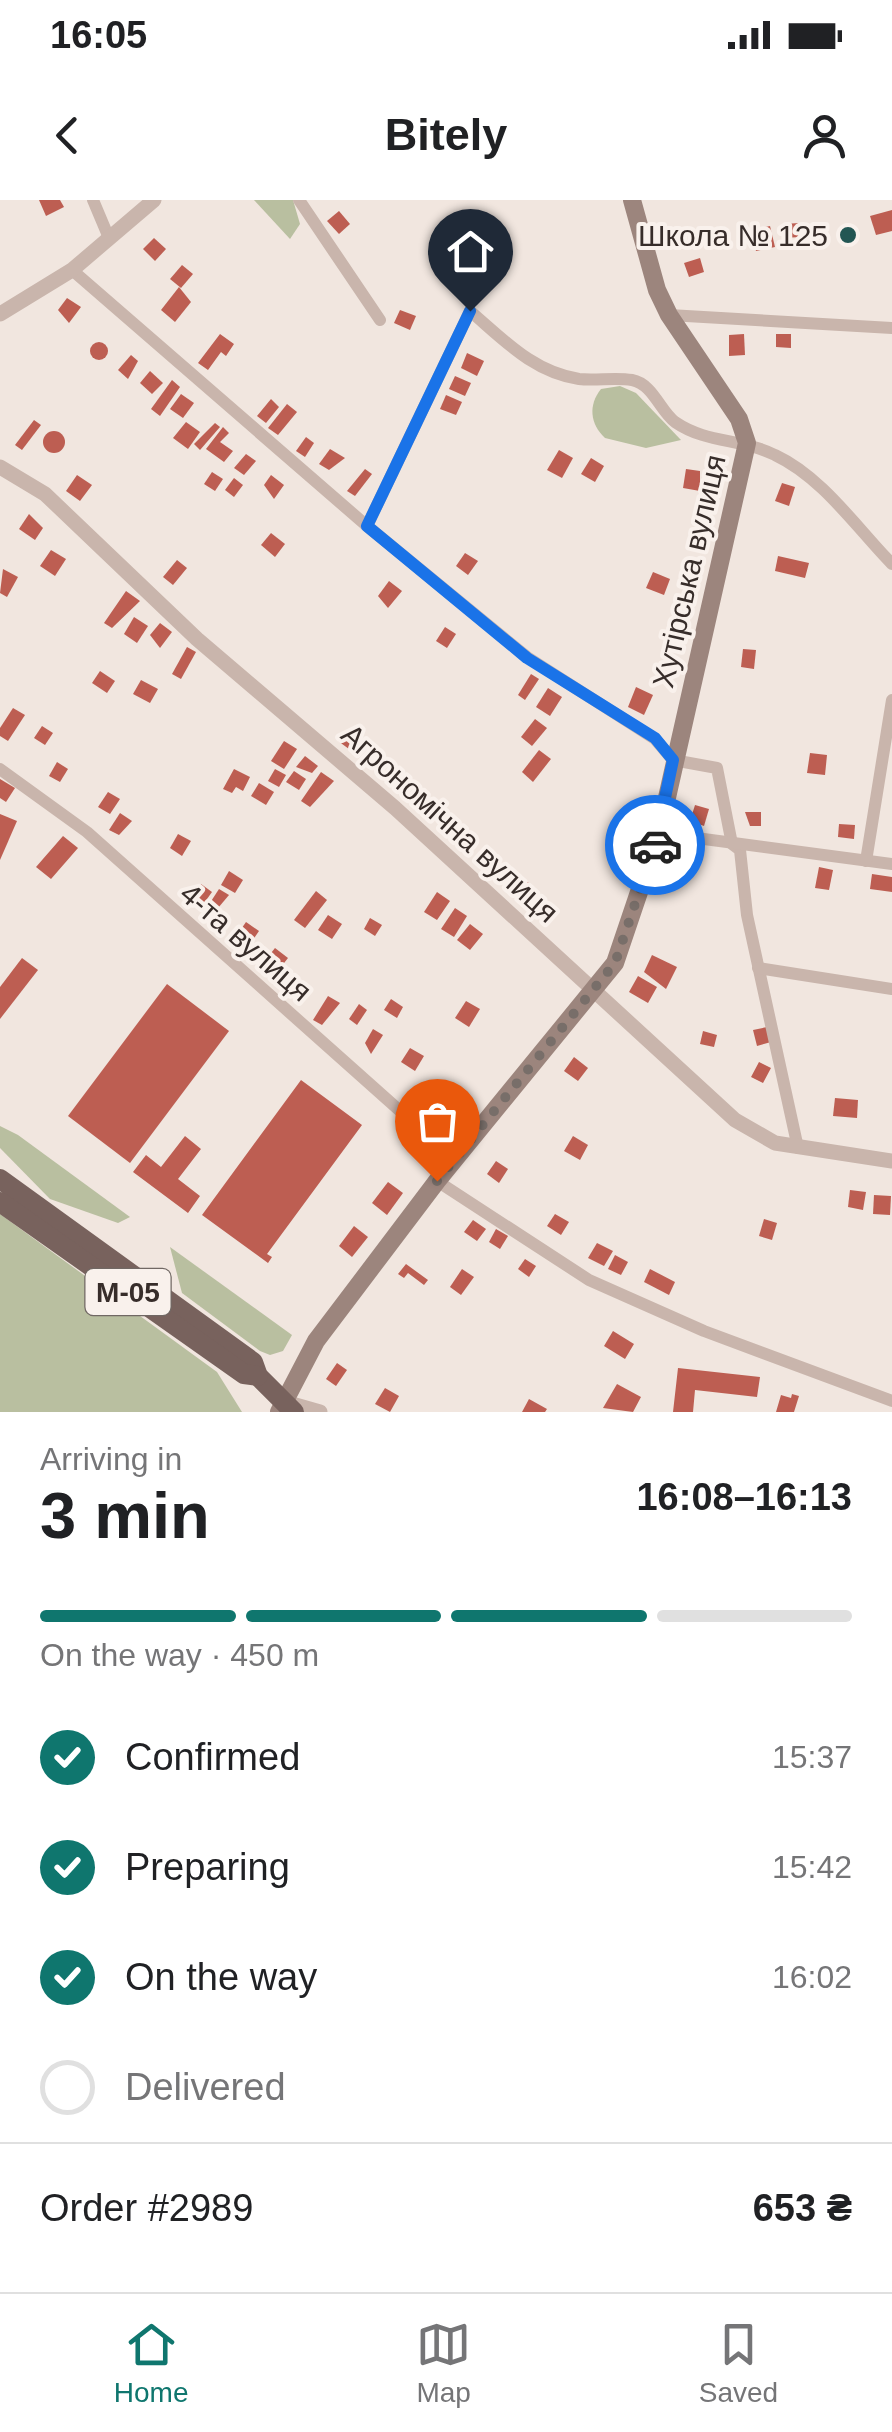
<!DOCTYPE html>
<meta charset="utf-8">
<style>
body{margin:0;font-family:Arial,sans-serif;background:#f6f6f6;color:#202124;height:100vh;display:flex;flex-direction:column;font-size:38px;white-space:nowrap}
*{box-sizing:border-box;margin:0}
p{font-size:32px;color:#757577}
.icon{flex:none;width:55px;height:55px;fill:none;stroke:currentColor;stroke-width:2;stroke-linecap:round;stroke-linejoin:round}
.map{position:relative;height:1212px;overflow:hidden}
.side{display:flex;flex-direction:column;background:#fff;flex:1}
.side>*{flex:none}
.pin{position:absolute;display:grid;place-items:center;width:85px;height:85px;color:#fff;margin:-102px -42px;border-radius:50% 50% 50% 0;rotate:-45deg;box-shadow:0 0 10px #0007}
.pin .icon{rotate:45deg}
.courier{position:absolute;display:grid;place-items:center;width:100px;height:100px;margin:-50px;border:8px solid #1a73e8;border-radius:50%;background:#fff;color:#222;box-shadow:0 2px 12px #0007}
.headline em{font-style:normal;font-weight:800}
.headline div{display:flex;flex-direction:column-reverse}
.headline{display:flex;align-items:center;justify-content:space-between;height:170px;padding:0 40px}
h1{font-size:65px;font-weight:800;line-height:75px}
.bar{display:grid;grid-template-columns:repeat(4,1fr);gap:15px 10px;align-content:center;height:120px;padding:0 40px}
.bar i{height:12px;border-radius:8px;background:#e0e0e0}
.bar .on{background:#0f766e}
.bar p{grid-column:span 4}
.line{display:flex;align-items:center;gap:25px;padding:0 40px;border-top:2px solid #e0e0e0}
.line div{flex:1}
ol{padding:0 40px;list-style:none}
li{display:flex;align-items:center;gap:30px;height:110px}
li p{margin-inline-start:auto}
li .icon{padding:10px;border-radius:50%;background:#0f766e;color:#fff;stroke-width:4}
li:last-child{color:#757577}
li i{width:55px;height:55px;border:5px solid #e0e0e0;border-radius:50%}
.status{display:flex;justify-content:space-between;align-items:center;height:70px;padding:0 50px;background:#fff;direction:ltr}
.status svg{height:28px;fill:currentColor}
header{display:flex;justify-content:space-between;align-items:center;height:130px;padding:0 40px;background:#fff;font-size:45px;font-weight:800}
.menu{display:flex;justify-content:space-around;align-items:center;height:140px;border-top:2px solid #e0e0e0;background:#fff;font-size:28px;color:#757577}
.menu a{display:grid;justify-items:center;gap:5px}
.menu .on{color:#0f766e}
.map>svg:first-child{display:block}
.green{fill:#b9bfa0}
.building{fill:#bd5e52}
.lines{fill:none;stroke-linecap:round;stroke-linejoin:round}
.minor{stroke:#c9b5ac;stroke-width:12}
.tertiary{stroke:#c9b5ac;stroke-width:15}
.secondary{stroke:#9c857d;stroke-width:18}
.primary{stroke:#78625d;stroke-width:20}
.done{stroke:#786e69;stroke-width:10;stroke-dasharray:0 18}
.route{stroke:#1a73e8;stroke-width:12}
.poi-dot{fill:#235653;stroke:#f9f1ec;stroke-width:4}
.labels{text-anchor:middle;dominant-baseline:central;stroke-width:8;stroke-linejoin:round;paint-order:stroke}
.shield{fill:#f9f1ec;stroke:#716864;stroke-width:2.5}
.shield-label{font-size:28px;font-weight:bold;fill:#372d2a}
.poi-label{font-size:30px;fill:#372d2a;stroke:#f9f1ec;text-anchor:end}
.street-label{font-size:30px;fill:#372d2a;stroke:#f9f1ec}
</style>
<div class="status"><b>16:05</b><svg viewBox="0 0 49 12"><path d="M0 12V9h3v3zM5 12V6h3v6zM10 12V3h3v9zM15 12V0h3v12zM26 1h20v11H26zM47 4h2v5h-2z"/></svg></div>
<header><svg class="icon" aria-label="back" viewBox="0 0 24 24"><path d="M15 5l-7 7 7 7"/></svg>Bitely<svg class="icon" aria-label="person" viewBox="0 0 24 24"><circle cx="12" cy="8" r="4"/><path d="M4 21q1-7 8-7t8 7"/></svg></header>
<div class="map">
<svg width="892" height="1212" viewBox="0 0 892 1212">
<rect width="100%" height="100%" fill="#f1e6df"/>
<g class="green">
<polygon points="254,0 293,0 300,24 290,39"/>
<path d="M620 186 636 193 681 240 646 248 605 238C590 224 588 205 601 189Z"/>
<polygon points="0,926 18,935 130,1017 118,1023 50,999 0,948"/>
<polygon points="0,1014 217,1172 242,1212 0,1212"/>
<polygon points="170,1047 292,1135 283,1151 270,1155 260,1151 182,1093"/>
</g>
<g class="building">
<polygon points="39,0 60,0 64,7 46,16"/>
<polygon points="892,10 892,31 876,35 870,16"/>
<polygon points="339,11 350,24 339,34 327,21"/>
<polygon points="800,23 801,37 783,38 782,24"/>
<polygon points="770,26 775,47 756,51 751,30"/>
<polygon points="154,38 166,49 155,61 143,49"/>
<polygon points="700,58 704,72 689,77 684,63"/>
<polygon points="182,65 193,74 181,88 170,79"/>
<polygon points="179,87 191,102 175,122 161,110"/>
<polygon points="67,98 81,107 69,123 58,110"/>
<polygon points="400,110 416,116 410,130 394,123"/>
<polygon points="220,134 234,144 226,156 221,152 208,170 198,163"/>
<polygon points="744,134 745,155 729,156 729,135"/>
<polygon points="776,134 791,134 791,148 776,147"/>
<circle cx="99" cy="151" r="9"/>
<polygon points="467,153 484,161 477,176 461,168"/>
<polygon points="131,155 138,161 128,179 118,170"/>
<polygon points="150,171 163,183 152,194 140,183"/>
<polygon points="455,176 471,183 465,196 449,189"/>
<polygon points="172,180 180,187 160,216 151,209"/>
<polygon points="181,194 194,203 183,218 170,209"/>
<polygon points="446,195 462,202 456,215 440,209"/>
<polygon points="271,199 279,207 266,223 257,216"/>
<polygon points="287,204 297,212 278,235 268,228"/>
<polygon points="34,220 41,225 22,250 15,245"/>
<polygon points="186,222 200,232 188,249 173,238"/>
<polygon points="215,223 220,227 200,250 194,244"/>
<polygon points="223,227 229,233 220,242 233,251 224,262 206,249"/>
<circle cx="54" cy="242" r="11"/>
<polygon points="306,237 314,243 305,257 296,251"/>
<polygon points="330,249 345,258 329,270 319,264"/>
<polygon points="559,250 573,258 562,278 547,270"/>
<polygon points="246,254 256,261 244,275 234,268"/>
<polygon points="591,258 604,266 595,282 581,274"/>
<polygon points="365,269 372,274 355,296 347,291"/>
<polygon points="686,269 700,271 700,291 683,288"/>
<polygon points="212,272 223,279 215,291 204,284"/>
<polygon points="77,275 92,285 80,301 66,291"/>
<polygon points="271,275 284,285 274,299 264,285"/>
<polygon points="234,278 243,285 234,297 225,290"/>
<polygon points="782,283 795,287 789,306 775,301"/>
<polygon points="29,314 43,328 35,340 19,329"/>
<polygon points="271,333 285,344 275,357 261,345"/>
<polygon points="51,350 66,359 55,376 40,366"/>
<polygon points="465,353 478,361 468,375 456,366"/>
<polygon points="778,356 809,363 805,378 775,371"/>
<polygon points="177,360 187,368 173,385 163,377"/>
<polygon points="3,369 18,377 7,397 0,393"/>
<polygon points="653,372 670,379 664,395 646,388"/>
<polygon points="389,381 402,391 388,408 378,396"/>
<polygon points="126,391 140,401 112,428 104,423"/>
<polygon points="134,417 148,426 137,443 124,434"/>
<polygon points="160,423 172,432 160,448 150,435"/>
<polygon points="445,427 456,434 447,448 436,441"/>
<polygon points="187,447 196,452 181,479 172,474"/>
<polygon points="743,449 756,450 754,469 741,467"/>
<polygon points="100,471 115,481 107,493 92,483"/>
<polygon points="531,474 539,479 525,500 518,495"/>
<polygon points="141,480 158,489 150,503 133,494"/>
<polygon points="636,487 653,495 644,515 628,507"/>
<polygon points="548,488 562,497 550,516 536,507"/>
<polygon points="13,508 25,515 8,541 0,536 0,528"/>
<polygon points="535,519 547,528 532,546 521,537"/>
<polygon points="42,526 53,533 45,545 34,538"/>
<polygon points="347,530 357,539 349,549 338,541"/>
<polygon points="284,541 297,549 284,569 271,561"/>
<polygon points="539,550 551,559 533,582 522,572"/>
<polygon points="810,553 827,555 825,575 807,573"/>
<polygon points="305,556 318,566 312,573 296,567"/>
<polygon points="57,562 68,569 60,582 49,576"/>
<polygon points="234,569 250,577 243,591 236,587 232,593 223,589"/>
<polygon points="275,569 286,575 279,587 268,581"/>
<polygon points="294,571 306,579 299,590 286,582"/>
<polygon points="321,572 334,581 310,607 301,601"/>
<polygon points="0,579 15,588 6,602 0,598"/>
<polygon points="259,583 274,592 266,605 251,596"/>
<polygon points="108,592 120,599 110,614 98,607"/>
<polygon points="695,605 709,609 704,626 690,621"/>
<polygon points="745,612 761,612 761,626 750,626"/>
<polygon points="120,613 132,621 119,635 109,630"/>
<polygon points="0,614 17,621 0,660"/>
<polygon points="839,624 855,625 854,639 838,637"/>
<polygon points="178,634 191,641 182,656 170,648"/>
<polygon points="63,636 78,648 51,679 36,667"/>
<polygon points="684,649 700,652 695,673 680,670"/>
<polygon points="819,667 833,670 829,690 815,688"/>
<polygon points="229,671 243,680 235,693 221,685"/>
<polygon points="872,674 892,677 892,692 870,689"/>
<polygon points="525,680 536,689 527,700 516,691"/>
<polygon points="201,684 212,692 202,706 190,698"/>
<polygon points="219,689 229,695 213,714 206,709"/>
<polygon points="316,691 327,700 305,728 294,720"/>
<polygon points="437,692 450,701 437,720 424,712"/>
<polygon points="455,708 467,716 454,737 441,729"/>
<polygon points="328,715 342,724 332,739 318,730"/>
<polygon points="370,718 382,725 375,736 364,729"/>
<polygon points="246,722 259,731 250,744 237,735"/>
<polygon points="470,724 483,734 470,750 457,740"/>
<polygon points="275,748 288,758 277,772 264,762"/>
<polygon points="652,755 677,767 666,789 644,772"/>
<polygon points="22,758 38,770 0,819 0,787"/>
<polygon points="638,776 657,787 648,803 629,792"/>
<polygon points="167,784 229,831 130,963 68,916"/>
<polygon points="328,796 340,803 322,825 313,820"/>
<polygon points="391,799 403,807 397,818 384,810"/>
<polygon points="466,801 480,809 469,827 455,818"/>
<polygon points="359,804 367,810 357,825 349,819"/>
<polygon points="767,827 771,842 757,846 753,830"/>
<polygon points="373,829 383,835 371,854 365,843"/>
<polygon points="703,831 717,835 714,847 700,844"/>
<polygon points="410,848 424,856 415,871 401,862"/>
<polygon points="574,857 588,868 578,881 564,871"/>
<polygon points="759,862 771,868 763,883 751,877"/>
<polygon points="301,880 362,925 267,1054 272,1057 268,1063 202,1015"/>
<polygon points="835,898 858,900 857,918 833,916"/>
<polygon points="185,936 201,949 178,979 200,996 188,1013 133,972 146,955 161,967"/>
<polygon points="573,936 588,945 580,960 564,951"/>
<polygon points="496,961 508,969 499,983 487,974"/>
<polygon points="388,982 403,993 387,1015 372,1003"/>
<polygon points="850,990 866,992 863,1010 848,1007"/>
<polygon points="874,995 891,996 890,1015 873,1014"/>
<polygon points="555,1014 569,1022 561,1035 547,1026"/>
<polygon points="764,1019 777,1023 772,1040 759,1036"/>
<polygon points="473,1020 486,1029 477,1041 464,1032"/>
<polygon points="354,1026 368,1037 352,1057 339,1046"/>
<polygon points="496,1029 508,1036 500,1049 489,1042"/>
<polygon points="597,1043 613,1051 604,1066 588,1058"/>
<polygon points="615,1055 628,1062 621,1075 608,1069"/>
<polygon points="525,1059 536,1066 529,1077 518,1069"/>
<polygon points="406,1064 428,1080 424,1085 408,1073 404,1078 398,1074"/>
<polygon points="462,1069 474,1077 461,1095 450,1087"/>
<polygon points="650,1069 675,1082 669,1095 644,1082"/>
<polygon points="613,1131 634,1144 625,1159 604,1146"/>
<polygon points="337,1163 347,1170 336,1186 326,1179"/>
<polygon points="678,1168 760,1177 757,1197 695,1190 693,1212 673,1212"/>
<polygon points="617,1184 641,1197 633,1212 603,1208"/>
<polygon points="385,1188 399,1196 390,1212 375,1204"/>
<polygon points="792,1194 799,1196 794,1212 776,1212 781,1195 791,1198"/>
<polygon points="529,1199 547,1209 545,1212 522,1212"/>
</g>
<g class="lines">
<g class="minor">
<polyline points="93,0 109,38"/>
<polyline points="299,0 380,120"/>
<polyline points="72,70 367,326 527,457 655,539 673,560 717,568 732,644 740,650 747,715 798,948"/>
<polyline points="669,115 892,128"/>
<path d="M367 326 470 111C504 140 533 172 579 179 596 181 615 177 632 180 653 184 660 211 675 222 707 244 741 238 775 255 822 277 856 327 892 364"/>
<polyline points="0,569 87,632 454,959"/>
<polyline points="659,633 892,664"/>
<polyline points="866,661 892,500"/>
<polyline points="758,768 892,789"/>
<polyline points="437,981 589,1080 704,1131 892,1201"/>
</g>
<g class="tertiary">
<polyline points="0,114 72,70 154,0"/>
<polyline points="0,267 45,294 197,439 395,608 735,920 775,943 892,961"/>
<polyline points="285,1202 320,1212"/>
</g>
<polyline class="secondary" points="279,1212 316,1141 437,981 615,763 659,633 747,243 739,219 669,115 657,90 632,0"/>
<g class="primary">
<polyline points="0,979 253,1162 258,1176 294,1212"/>
<polyline points="0,1002 244,1174 258,1176"/>
</g>
</g>
<g class="lines">
<polyline class="done" points="437,981 615,763 655,645"/>
<polyline class="route" points="470,111 367,326 527,458 655,538 673,560 655,645"/>
</g>
<circle class="poi-dot" cx="848" cy="35" r="10"/>
<g class="labels">
<rect class="shield" x="85.5" y="1069" width="85" height="46" rx="8"/>
<g class="shield-label">
<text x="128" y="1092">М-05</text>
</g>
<g class="poi-label">
<text x="828" y="35">Школа № 125</text>
</g>
<g class="street-label">
<text transform="translate(689 371) rotate(-77)">Хутірська вулиця</text>
<text transform="translate(450 623) rotate(42)">Агрономічна вулиця</text>
<text transform="translate(246 742) rotate(41)">4-та вулиця</text>
</g>
</g>
</svg>
<div class="pin" style="left:437px;top:981px;background:#ea580c"><svg class="icon" aria-label="bag" viewBox="0 0 24 24"><path d="M5 8h14l-1 12H6zM9 8a3 3 0 0 1 6 0"/></svg></div>
<div class="pin" style="left:470px;top:111px;background:#1f2937"><svg class="icon" aria-label="home" viewBox="0 0 24 24"><path d="M3 11l9-7 9 7M6 9v11h12V9"/></svg></div>
<div class="courier" style="left:655px;top:645px"><svg class="icon" aria-label="car" viewBox="0 0 24 24"><path d="M5 17H2v-5l4-1 3-4h7l3 4 3 1v5h-3M9 17h6M6 11h13"/><circle cx="7" cy="17" r="2"/><circle cx="17" cy="17" r="2"/></svg></div>
</div>
<section class="side">
<div class="headline"><div><h1>3 min</h1><p>Arriving in</p></div><em>16:08–16:13</em></div>
<div class="bar"><i class="on"></i><i class="on"></i><i class="on"></i><i></i><p>On the way · 450 m</p></div>
<ol>
<li><svg class="icon" aria-label="check" viewBox="0 0 24 24"><path d="M5 12l5 5 9-10"/></svg>Confirmed<p>15:37</p></li>
<li><svg class="icon" aria-label="check" viewBox="0 0 24 24"><path d="M5 12l5 5 9-10"/></svg>Preparing<p>15:42</p></li>
<li><svg class="icon" aria-label="check" viewBox="0 0 24 24"><path d="M5 12l5 5 9-10"/></svg>On the way<p>16:02</p></li>
<li><i></i>Delivered</li>
</ol>
<div class="line" style="height:130px"><div>Order #2989</div><b>653 ₴</b></div>
</section>
<nav class="menu">
<a class="on"><svg class="icon" aria-label="home" viewBox="0 0 24 24"><path d="M3 11l9-7 9 7M6 9v11h12V9"/></svg>Home</a>
<a><svg class="icon" aria-label="map" viewBox="0 0 24 24"><path d="M3 6l6-2 6 2 6-2v14l-6 2-6-2-6 2zM9 4v14M15 6v14"/></svg>Map</a>
<a><svg class="icon" aria-label="saved" viewBox="0 0 24 24"><path d="M7 4h10v16l-5-4-5 4z"/></svg>Saved</a>
</nav>
